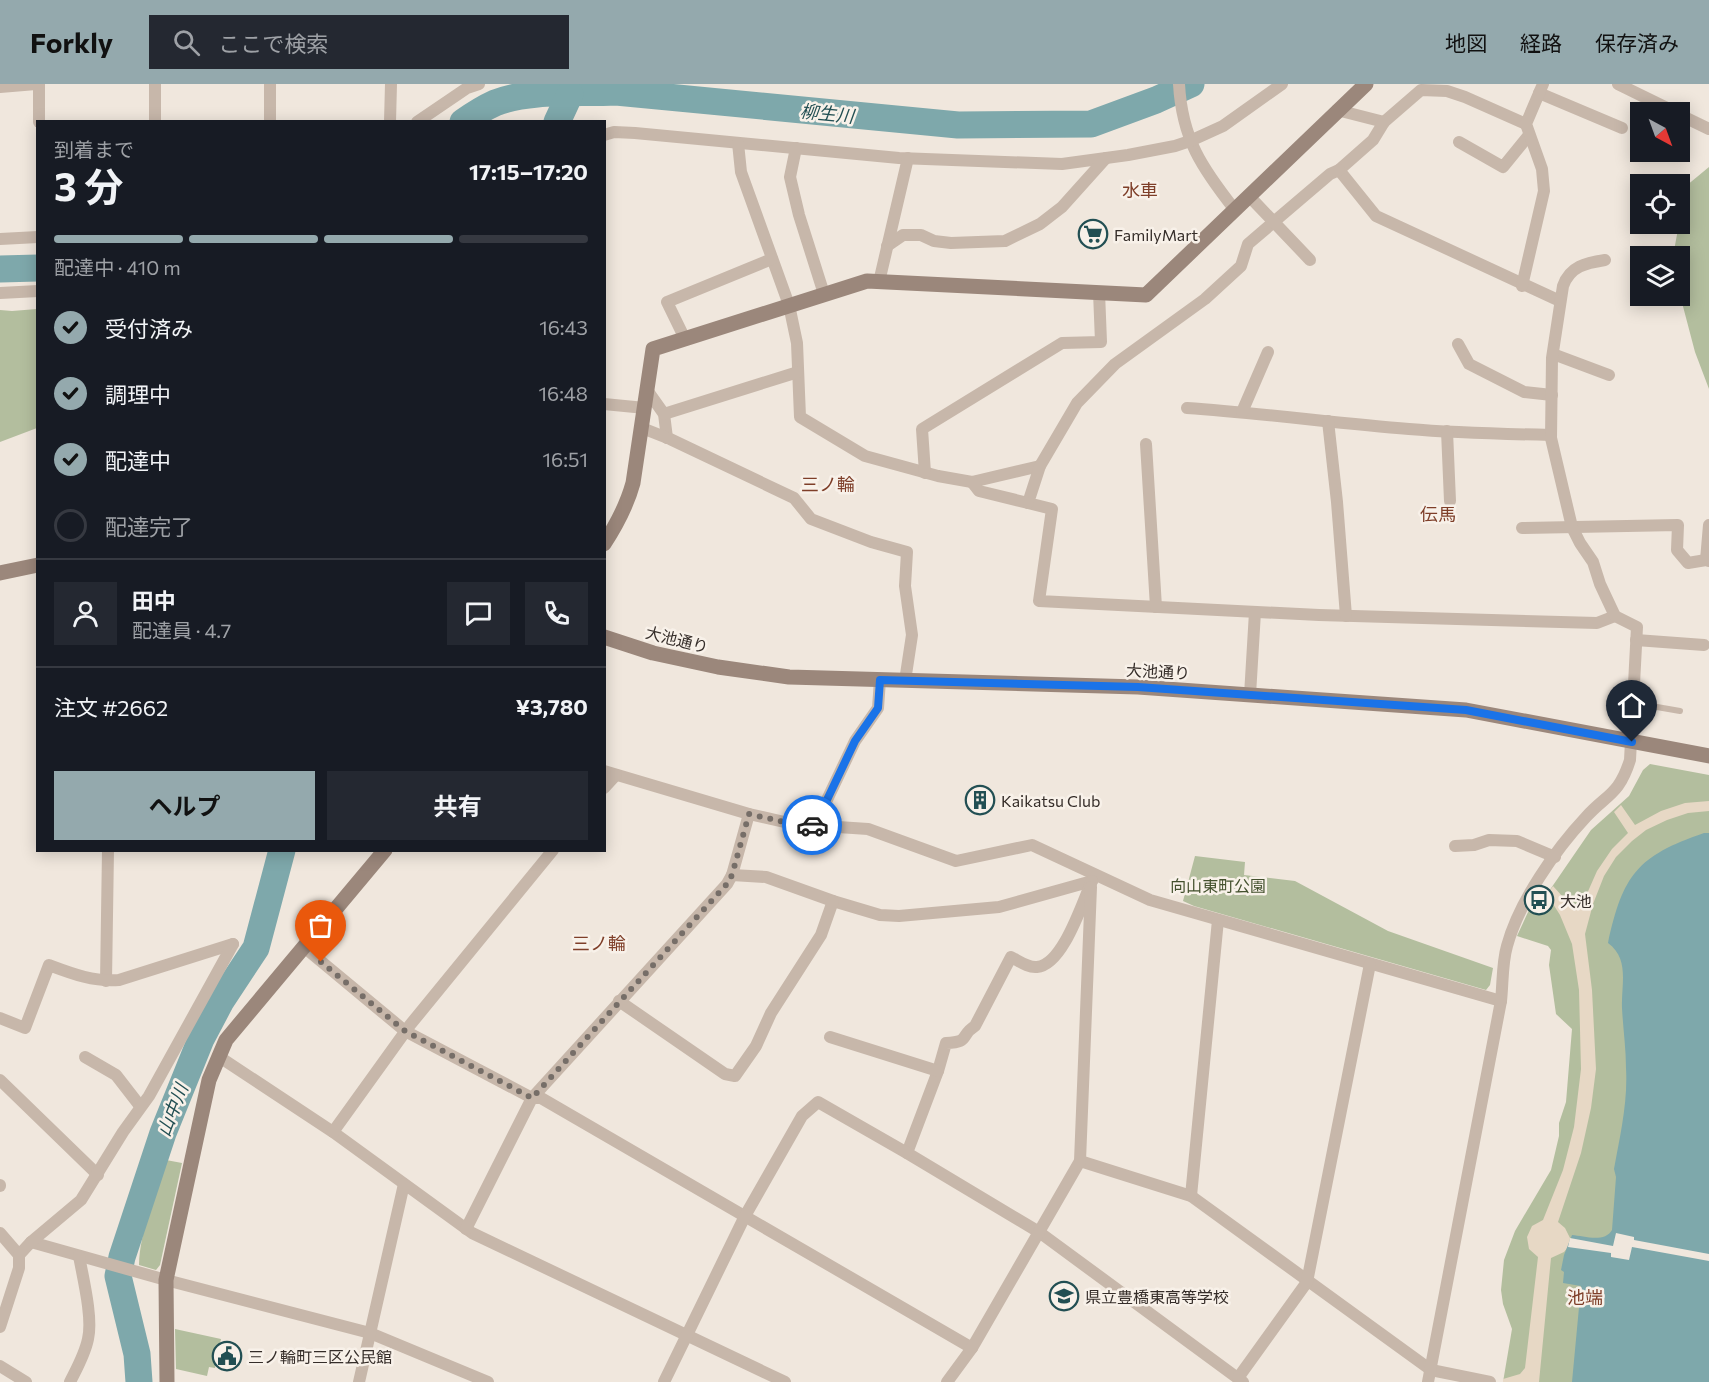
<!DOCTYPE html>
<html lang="ja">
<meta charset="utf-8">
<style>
body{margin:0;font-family:Commissioner,"Noto Sans JP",sans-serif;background:#242831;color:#f1f3f6;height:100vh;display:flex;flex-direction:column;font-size:22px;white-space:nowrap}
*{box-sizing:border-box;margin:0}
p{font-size:20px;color:#9ea1a6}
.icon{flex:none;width:33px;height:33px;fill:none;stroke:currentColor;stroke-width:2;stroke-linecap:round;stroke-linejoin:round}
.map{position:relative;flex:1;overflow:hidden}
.sheet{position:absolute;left:36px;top:36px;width:570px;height:732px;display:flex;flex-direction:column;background:#171b24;border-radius:0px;box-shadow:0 3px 15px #0003}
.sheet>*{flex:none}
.needle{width:39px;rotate:139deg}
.fabs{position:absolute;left:1630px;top:18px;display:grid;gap:12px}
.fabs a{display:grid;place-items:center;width:60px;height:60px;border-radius:0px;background:#171b24;box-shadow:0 3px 15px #0003;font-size:30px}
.pin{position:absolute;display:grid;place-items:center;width:51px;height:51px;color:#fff;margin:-62px -26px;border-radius:50% 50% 50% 0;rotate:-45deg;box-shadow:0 0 6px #0007}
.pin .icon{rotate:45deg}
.courier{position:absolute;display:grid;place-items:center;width:60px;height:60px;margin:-30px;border:4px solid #1a73e8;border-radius:50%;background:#fff;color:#222;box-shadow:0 2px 8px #0007}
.headline em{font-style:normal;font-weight:700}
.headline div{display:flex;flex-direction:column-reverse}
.headline{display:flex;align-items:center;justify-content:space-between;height:102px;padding:0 18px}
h1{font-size:39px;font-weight:700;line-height:45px}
.bar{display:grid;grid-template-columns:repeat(4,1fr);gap:9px 6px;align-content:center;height:72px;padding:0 18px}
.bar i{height:8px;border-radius:4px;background:#363941}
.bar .selected{background:#94a9ad}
.bar p{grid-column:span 4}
.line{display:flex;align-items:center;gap:15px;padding:0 18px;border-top:2px solid #363941}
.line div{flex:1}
.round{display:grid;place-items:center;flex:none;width:63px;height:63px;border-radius:0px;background:#242831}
ol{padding:0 18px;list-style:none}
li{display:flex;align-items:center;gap:18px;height:66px}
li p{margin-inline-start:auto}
li .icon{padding:6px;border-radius:50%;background:#94a9ad;color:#111;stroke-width:4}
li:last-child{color:#9ea1a6}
li i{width:33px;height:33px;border:3px solid #363941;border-radius:50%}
.action{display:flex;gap:12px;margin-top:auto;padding:12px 18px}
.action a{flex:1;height:69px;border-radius:0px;background:#94a9ad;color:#111;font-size:24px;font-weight:700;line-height:69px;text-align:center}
.action a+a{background:#242831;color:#f1f3f6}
header{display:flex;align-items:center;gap:36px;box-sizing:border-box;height:84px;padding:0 30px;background:#94a9ad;color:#111}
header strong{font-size:28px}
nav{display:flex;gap:33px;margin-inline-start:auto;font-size:21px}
.search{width:420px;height:54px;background:#242831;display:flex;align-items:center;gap:15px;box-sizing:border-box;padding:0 21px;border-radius:0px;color:#9ea1a6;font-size:22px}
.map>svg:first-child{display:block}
.green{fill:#b3be9e}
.plaza{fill:#e7d8c5}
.water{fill:#7ea8ab}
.pier{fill:#f0e7dd}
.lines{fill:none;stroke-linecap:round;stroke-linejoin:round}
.river{stroke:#7ea8ab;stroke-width:27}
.lane{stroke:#c7b7aa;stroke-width:6}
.street{stroke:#c7b7aa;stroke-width:12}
.secondary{stroke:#9b877b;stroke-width:15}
.done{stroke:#766e68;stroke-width:6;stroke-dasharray:0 10.8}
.route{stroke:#1a73e8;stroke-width:8}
.labels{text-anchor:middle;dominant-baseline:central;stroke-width:5;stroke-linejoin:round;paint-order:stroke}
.poi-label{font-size:16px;fill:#352d29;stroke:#f8f1e9;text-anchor:start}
.street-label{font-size:16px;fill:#352d29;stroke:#f8f1e9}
.park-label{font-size:16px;fill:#44512e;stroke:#f8f1e9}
.water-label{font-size:18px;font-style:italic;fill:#224f53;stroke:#f8f1e9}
.neighbourhood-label{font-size:18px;fill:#7e3e28;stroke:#f8f1e9}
</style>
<header>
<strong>Forkly</strong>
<div class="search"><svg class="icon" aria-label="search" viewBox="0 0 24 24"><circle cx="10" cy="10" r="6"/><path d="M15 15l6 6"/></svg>ここで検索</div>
<nav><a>地図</a><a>経路</a><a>保存済み</a></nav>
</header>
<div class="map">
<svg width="1709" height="1298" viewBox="0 0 1709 1298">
<rect width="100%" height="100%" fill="#f0e7dd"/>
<g class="green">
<polygon points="1709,83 1709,305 1695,268 1680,211 1680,172 1673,172 1686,102"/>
<polygon points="37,225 37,344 0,358 0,226 12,227"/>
<polygon points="1650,680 1709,691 1709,1298 1503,1298 1512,1245 1503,1220 1501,1206 1504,1176 1515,1147 1551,1086 1559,1052 1559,1039 1566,1018 1572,945 1556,930 1549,881 1551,866 1548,862 1517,852 1529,826 1534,829 1591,746 1629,712 1643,686"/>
<polygon points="1195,772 1245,778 1244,791 1295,797 1388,847 1493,884 1490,901 1486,906 1194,822 1183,817"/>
<path d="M166 1076 182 1079 160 1181 156 1186 139 1181C140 1146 156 1110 166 1076Z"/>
<polygon points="175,1245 221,1255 215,1284 209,1283 207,1292 176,1285"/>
</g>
<polygon class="plaza" points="1709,717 1709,727 1688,729 1667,736 1646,746 1632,757 1616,773 1604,792 1593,820 1585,850 1592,906 1596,985 1591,1024 1581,1069 1558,1138 1565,1144 1570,1154 1568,1163 1564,1168 1551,1174 1539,1298 1503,1298 1503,1295 1520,1290 1525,1284 1538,1173 1529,1165 1527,1153 1532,1142 1543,1136 1563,1086 1574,1043 1581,985 1579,906 1572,860 1560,831 1553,820 1544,815 1553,802 1572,823 1577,824 1582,821 1597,787 1612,765 1628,749 1614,728 1621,721 1635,741 1661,727 1685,719"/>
<path class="water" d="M1704 749H1709V1298H1572L1581 1202 1563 1199 1564 1188 1561 1186 1564 1171 1572 1151C1584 1152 1605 1159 1612 1146L1616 1093 1614 1085C1620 1052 1628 1018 1626 984 1626 964 1623 944 1622 924 1621 901 1630 875 1608 859 1623 791 1637 772 1704 749Z"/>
<polygon class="pier" points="1616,1149 1634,1153 1634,1156 1709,1170 1709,1177 1632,1163 1629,1176 1611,1173 1611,1169 1568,1163 1570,1154 1613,1162"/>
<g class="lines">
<g class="river">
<path d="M463 38C473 31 484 24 495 19 530 5 578 10 616 8L958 41 1091 40 1156 16 1191 0"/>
<polyline points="557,38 570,10"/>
<polyline points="0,185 38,184"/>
<polyline points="139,1298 137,1270 118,1192 122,1173 163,1049 201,955 221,917 256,864 282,766"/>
</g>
<polyline class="lane" points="1634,619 1680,627"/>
<g class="street">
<path d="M1179 0C1182 55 1202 84 1235 126"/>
<polyline points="1618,0 1675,28"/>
<polyline points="0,3 36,0"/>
<polyline points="1539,9 1622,44"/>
<polyline points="1337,26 1384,38"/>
<polyline points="1680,31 1709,45"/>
<polyline points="39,38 39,0"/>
<polyline points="155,38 155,0"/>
<polyline points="270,38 270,0"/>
<polyline points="390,38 391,0"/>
<polyline points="417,38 467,4 479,0"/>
<polyline points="1526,40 1465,13 1447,7 1421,6 1384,38 1373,56 1339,86 1376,132 1560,217"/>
<polyline points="604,51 614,48 635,49 899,74 1062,80 1128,71 1175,62 1190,57 1223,42 1282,0"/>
<polyline points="1459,58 1503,83 1529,51"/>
<polyline points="738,59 741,88 789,221 797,259 800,333 865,372 938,392 972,398 1040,382"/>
<polyline points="796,64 790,93 799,131 824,210"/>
<polyline points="1339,86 1330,90 1248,160 1241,182 1205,215 1115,280 1077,319 1040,382 1028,419 1052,425 1039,517 1319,531 1597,539 1615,532"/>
<polyline points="1249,112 1310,176"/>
<polyline points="0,155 38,153"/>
<polyline points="887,162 903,151 921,151 934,157 951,159 1005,157 1040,140 1062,123 1106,74"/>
<polyline points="879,198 908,74"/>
<polyline points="1522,202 1544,107 1542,85 1526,40 1543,0"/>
<polyline points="0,209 38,207"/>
<polyline points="685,255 667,218 772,175"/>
<polyline points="1458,260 1469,280 1524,308 1552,311"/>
<polyline points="1553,270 1609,291"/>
<polyline points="647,306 664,330 667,354"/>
<polyline points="604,320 645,324"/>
<path d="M1187 324C1261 329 1335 339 1409 345 1456 349 1503 350 1551 351"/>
<polyline points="1242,328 1268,268"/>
<polyline points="664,330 798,288"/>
<polyline points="1328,337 1337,418 1346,532"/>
<polyline points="642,344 670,355 794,414 811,435 871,458 907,468 905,502 912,551 905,597"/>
<polyline points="1447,347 1450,417"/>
<polyline points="1146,360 1156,523"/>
<polyline points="925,389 922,345 1062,259 1101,258 1099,208"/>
<polyline points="972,398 979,407 1028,419"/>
<polyline points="1522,444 1678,441 1677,466 1688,479 1706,476 1709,477"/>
<polyline points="1706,476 1709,441"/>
<polyline points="1636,556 1704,561"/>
<polyline points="1250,611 1255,528"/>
<polyline points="604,687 749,730 793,740 868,745 956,777 1032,761 1150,816 1501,917"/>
<polyline points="604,704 616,691"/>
<polyline points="815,741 855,657 878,624 880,596"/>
<polyline points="1455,762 1474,761 1489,756 1517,757 1555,773"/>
<polyline points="732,791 766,793 833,817 880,831 899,832 999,823 1092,797"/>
<path d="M1092 797C1082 819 1063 881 1037 883 1028 884 1019 877 1011 873L975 942C959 952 971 958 946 959L938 987 907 1069 1039 1148 1243 1298"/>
<polyline points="305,864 405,947 532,1014 541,1014 972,1264"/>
<polyline points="106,897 108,766"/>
<polyline points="619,917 725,990 735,992 756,962 771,929 821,851 833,817"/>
<path d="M0 934 25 944 49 881C73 890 94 898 119 896L233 860"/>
<polyline points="830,953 938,987"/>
<polyline points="218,972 333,1048 472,1149 785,1298"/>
<polyline points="85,973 116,991 140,1022"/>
<polyline points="0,996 98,1091"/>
<polyline points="333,1048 410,941 553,766"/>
<polyline points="1080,1077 1191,1112 1431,1286 1490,1298"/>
<polyline points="0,1101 0,1102"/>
<polyline points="1191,1112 1218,836"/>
<polyline points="466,1145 532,1014 727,800 732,791 749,730"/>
<polyline points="0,1149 19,1171"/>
<polyline points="31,1158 166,1196 370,1249 488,1298"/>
<polyline points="0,1243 19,1184 19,1171 31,1158 81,1116 123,1048 149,1012 233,860"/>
<polyline points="0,1282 26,1298"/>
<polyline points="1238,1294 1307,1198 1370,880"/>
<path d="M70 1298C77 1284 85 1270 88 1255 93 1234 83 1194 79 1172"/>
<polyline points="359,1298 404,1100"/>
<polyline points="664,1298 745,1132 802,1032 818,1018 907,1069"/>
<polyline points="947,1298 972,1264 1080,1077 1091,803"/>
<path d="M1428 1298 1501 917C1503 899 1502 879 1507 862 1519 818 1555 766 1586 733 1607 710 1619 711 1630 676L1637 543 1615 532 1600 500 1593 478 1580 459 1572 443 1551 354 1552 274 1563 202C1570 182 1586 179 1605 176"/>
</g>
<g class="secondary">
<path d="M604 460C617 440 627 421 633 399L653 265 867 197 1146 211 1366 0"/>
<polyline points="0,489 38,481"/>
<polyline points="604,553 653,569 718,583 789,593 1138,603 1466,626 1709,672"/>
<polyline points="167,1298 166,1196 209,996 226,956 385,766"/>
</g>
</g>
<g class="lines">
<polyline class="done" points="321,878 405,947 532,1014 727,800 732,791 749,730 793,740 812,741"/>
<polyline class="route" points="812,741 815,741 855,657 878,624 880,596 1138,603 1466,626 1632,658"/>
</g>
<defs>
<g id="supermarket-ring" transform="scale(1.5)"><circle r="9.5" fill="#f8f1e9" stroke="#224f53" stroke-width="1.5"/><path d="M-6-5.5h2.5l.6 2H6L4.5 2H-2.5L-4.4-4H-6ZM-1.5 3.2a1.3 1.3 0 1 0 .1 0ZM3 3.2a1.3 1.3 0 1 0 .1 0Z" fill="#224f53"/></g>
<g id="building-ring" transform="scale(1.5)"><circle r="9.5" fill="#f8f1e9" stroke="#224f53" stroke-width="1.5"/><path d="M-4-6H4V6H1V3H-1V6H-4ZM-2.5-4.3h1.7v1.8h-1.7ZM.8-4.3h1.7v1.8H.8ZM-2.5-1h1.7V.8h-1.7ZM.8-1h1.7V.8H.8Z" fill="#224f53"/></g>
<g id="bus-ring" transform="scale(1.5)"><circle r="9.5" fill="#f8f1e9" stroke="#224f53" stroke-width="1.5"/><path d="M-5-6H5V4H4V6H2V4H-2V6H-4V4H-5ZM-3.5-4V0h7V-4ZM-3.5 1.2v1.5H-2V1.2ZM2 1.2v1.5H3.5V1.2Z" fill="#224f53"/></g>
<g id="school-ring" transform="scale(1.5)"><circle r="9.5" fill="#f8f1e9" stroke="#224f53" stroke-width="1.5"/><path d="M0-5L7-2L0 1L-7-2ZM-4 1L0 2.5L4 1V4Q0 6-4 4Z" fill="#224f53"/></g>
<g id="civic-ring" transform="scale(1.5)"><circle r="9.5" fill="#f8f1e9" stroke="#224f53" stroke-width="1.5"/><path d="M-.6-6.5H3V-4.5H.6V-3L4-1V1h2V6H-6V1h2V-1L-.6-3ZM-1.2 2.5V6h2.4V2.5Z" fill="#224f53"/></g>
</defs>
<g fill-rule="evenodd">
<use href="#supermarket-ring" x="1093" y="150"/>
<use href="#building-ring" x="980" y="716"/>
<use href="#bus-ring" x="1539" y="816"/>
<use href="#school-ring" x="1064" y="1212"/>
<use href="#civic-ring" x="227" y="1272"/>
</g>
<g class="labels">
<g class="poi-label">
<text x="1114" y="150">FamilyMart</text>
<text x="1001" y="716">Kaikatsu Club</text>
<text x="1560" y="816">大池</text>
<text x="1085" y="1212">県立豊橋東高等学校</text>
<text x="248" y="1272">三ノ輪町三区公民館</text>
</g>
<g class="street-label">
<text transform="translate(677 555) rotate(14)">大池通り</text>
<text transform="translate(1158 587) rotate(3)">大池通り</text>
</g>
<g class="park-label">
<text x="1218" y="801">向山東町公園</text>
</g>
<g class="water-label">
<text transform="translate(827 29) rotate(6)">柳生川</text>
<text transform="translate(172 1026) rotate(-69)">山中川</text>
</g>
<g class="neighbourhood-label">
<text x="1140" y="106">水車</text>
<text x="828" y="400">三ノ輪</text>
<text x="1438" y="430">伝馬</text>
<text x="599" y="859">三ノ輪</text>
<text x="1585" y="1213">池端</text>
</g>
</g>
</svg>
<div class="fabs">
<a><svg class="needle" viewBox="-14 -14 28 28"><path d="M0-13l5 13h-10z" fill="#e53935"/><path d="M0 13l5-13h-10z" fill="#9ea1a6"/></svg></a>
<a><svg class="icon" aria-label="locate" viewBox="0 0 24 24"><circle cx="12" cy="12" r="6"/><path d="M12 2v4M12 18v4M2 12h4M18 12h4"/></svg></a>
<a><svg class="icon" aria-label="layers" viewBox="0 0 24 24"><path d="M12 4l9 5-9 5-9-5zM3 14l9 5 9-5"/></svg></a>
</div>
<div class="pin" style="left:321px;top:878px;background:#ea580c"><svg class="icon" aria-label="bag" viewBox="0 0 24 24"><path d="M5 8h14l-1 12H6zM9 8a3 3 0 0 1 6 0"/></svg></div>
<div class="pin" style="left:1632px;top:658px;background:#1f2937"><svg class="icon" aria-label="home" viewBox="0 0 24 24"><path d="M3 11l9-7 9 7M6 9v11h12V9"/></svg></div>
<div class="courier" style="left:812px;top:741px"><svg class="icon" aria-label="car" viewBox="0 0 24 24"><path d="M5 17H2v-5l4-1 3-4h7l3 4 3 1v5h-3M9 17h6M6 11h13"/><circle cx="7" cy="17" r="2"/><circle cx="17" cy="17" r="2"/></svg></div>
<section class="sheet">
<div class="headline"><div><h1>3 分</h1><p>到着まで</p></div><em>17:15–17:20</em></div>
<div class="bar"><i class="selected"></i><i class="selected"></i><i class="selected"></i><i></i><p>配達中 · 410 m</p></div>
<ol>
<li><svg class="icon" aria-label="check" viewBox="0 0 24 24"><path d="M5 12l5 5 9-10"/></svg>受付済み<p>16:43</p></li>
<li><svg class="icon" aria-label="check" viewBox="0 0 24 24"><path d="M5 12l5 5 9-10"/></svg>調理中<p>16:48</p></li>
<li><svg class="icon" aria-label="check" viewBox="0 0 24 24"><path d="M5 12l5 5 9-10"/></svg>配達中<p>16:51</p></li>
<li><i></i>配達完了</li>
</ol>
<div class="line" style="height:108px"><a class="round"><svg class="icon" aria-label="person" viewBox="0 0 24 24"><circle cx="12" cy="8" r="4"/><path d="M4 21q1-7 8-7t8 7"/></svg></a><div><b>田中</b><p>配達員 · 4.7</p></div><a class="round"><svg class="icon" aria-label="chat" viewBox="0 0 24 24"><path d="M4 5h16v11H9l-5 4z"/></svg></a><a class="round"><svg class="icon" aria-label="phone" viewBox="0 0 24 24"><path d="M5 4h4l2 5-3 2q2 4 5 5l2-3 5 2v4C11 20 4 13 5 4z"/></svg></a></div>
<div class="line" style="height:78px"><div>注文 #2662</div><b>¥3,780</b></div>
<div class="action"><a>ヘルプ</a><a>共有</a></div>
</section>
</div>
